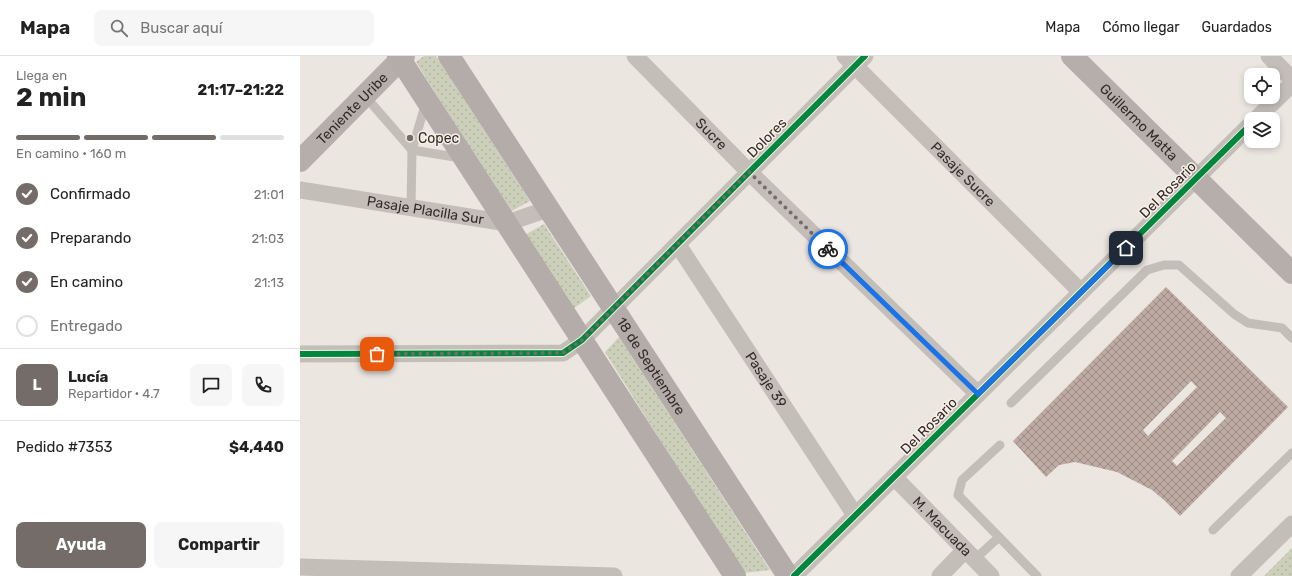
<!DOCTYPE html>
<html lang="es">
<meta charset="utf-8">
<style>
body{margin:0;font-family:Rubik,sans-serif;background:#f6f6f6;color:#222;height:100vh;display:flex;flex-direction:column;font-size:15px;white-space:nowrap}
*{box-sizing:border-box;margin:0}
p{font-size:13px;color:#767676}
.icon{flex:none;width:22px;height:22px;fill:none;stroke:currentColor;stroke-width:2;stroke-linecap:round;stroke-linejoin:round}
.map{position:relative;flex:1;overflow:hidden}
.sheet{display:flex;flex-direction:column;background:#fff;width:300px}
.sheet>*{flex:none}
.controls{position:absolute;left:944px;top:12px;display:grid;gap:8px}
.controls a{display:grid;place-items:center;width:36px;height:36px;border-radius:8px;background:#fff;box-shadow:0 2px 6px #0003;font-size:20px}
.pin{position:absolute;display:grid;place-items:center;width:34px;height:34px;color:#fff;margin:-17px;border-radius:8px;box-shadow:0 2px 6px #0006}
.courier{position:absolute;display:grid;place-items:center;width:40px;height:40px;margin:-20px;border:3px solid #1a73e8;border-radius:50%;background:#fff;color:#222;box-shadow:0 1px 5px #0007}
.summary em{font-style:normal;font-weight:700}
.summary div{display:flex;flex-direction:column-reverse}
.summary{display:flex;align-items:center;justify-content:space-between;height:68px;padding:0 16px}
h1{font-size:26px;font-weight:700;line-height:30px}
.bar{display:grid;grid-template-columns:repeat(4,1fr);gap:6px 4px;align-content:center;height:48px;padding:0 16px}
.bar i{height:5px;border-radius:3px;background:#e0e0e0}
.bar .selected{background:#746c68}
.bar p{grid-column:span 4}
.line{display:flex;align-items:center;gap:10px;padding:0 16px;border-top:1px solid #e0e0e0}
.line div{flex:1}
.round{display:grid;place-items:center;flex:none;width:42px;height:42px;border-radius:8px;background:#f6f6f6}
ol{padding:0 16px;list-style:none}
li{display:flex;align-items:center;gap:12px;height:44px}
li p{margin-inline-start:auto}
li .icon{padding:4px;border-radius:50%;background:#746c68;color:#fff;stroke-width:4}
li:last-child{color:#767676}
li i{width:22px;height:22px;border:2px solid #e0e0e0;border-radius:50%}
.primary-button{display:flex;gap:8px;margin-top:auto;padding:8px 16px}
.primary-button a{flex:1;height:46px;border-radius:8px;background:#746c68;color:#fff;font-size:16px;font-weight:700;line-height:46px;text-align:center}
.primary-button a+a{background:#f6f6f6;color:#222}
header{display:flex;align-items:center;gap:24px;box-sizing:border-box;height:56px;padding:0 20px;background:#fff;border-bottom:1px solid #e0e0e0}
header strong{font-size:19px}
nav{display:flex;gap:22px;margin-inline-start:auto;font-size:14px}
.search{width:280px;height:36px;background:#f6f6f6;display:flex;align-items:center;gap:10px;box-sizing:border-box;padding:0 14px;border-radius:8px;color:#767676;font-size:15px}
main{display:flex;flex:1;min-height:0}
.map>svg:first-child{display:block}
.grass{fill:url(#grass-dots)}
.building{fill:url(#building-cross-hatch);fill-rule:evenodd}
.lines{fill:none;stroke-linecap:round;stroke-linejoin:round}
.lane{stroke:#c4beb9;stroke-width:9}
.street{stroke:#c4beb9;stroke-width:17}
.secondary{stroke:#b5aeaa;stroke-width:22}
.primary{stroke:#b3aca8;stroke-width:22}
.cycleway-casing{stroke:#f8f0e7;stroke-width:8}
.cycleway{stroke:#00873e;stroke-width:6}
.done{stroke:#746c68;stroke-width:4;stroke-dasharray:0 7.2}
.route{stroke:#1a73e8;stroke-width:5}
.poi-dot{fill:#746c68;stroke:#f8f0e7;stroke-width:1.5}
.labels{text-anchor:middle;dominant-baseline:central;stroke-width:3;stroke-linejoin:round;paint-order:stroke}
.street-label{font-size:14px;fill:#342b28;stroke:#f8f0e7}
.poi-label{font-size:14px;fill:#342b28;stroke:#f8f0e7;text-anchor:start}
</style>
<header>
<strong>Mapa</strong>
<div class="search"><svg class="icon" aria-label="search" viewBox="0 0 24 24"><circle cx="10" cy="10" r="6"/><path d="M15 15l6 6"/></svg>Buscar aquí</div>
<nav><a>Mapa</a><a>Cómo llegar</a><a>Guardados</a></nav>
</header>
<main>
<section class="sheet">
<div class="summary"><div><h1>2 min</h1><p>Llega en</p></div><em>21:17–21:22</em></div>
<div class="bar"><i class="selected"></i><i class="selected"></i><i class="selected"></i><i></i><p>En camino · 160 m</p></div>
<ol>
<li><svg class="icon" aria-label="check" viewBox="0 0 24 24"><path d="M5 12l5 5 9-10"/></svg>Confirmado<p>21:01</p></li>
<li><svg class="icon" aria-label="check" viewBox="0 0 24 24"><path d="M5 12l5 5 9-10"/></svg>Preparando<p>21:03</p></li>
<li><svg class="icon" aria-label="check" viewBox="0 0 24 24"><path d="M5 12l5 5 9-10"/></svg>En camino<p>21:13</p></li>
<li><i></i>Entregado</li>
</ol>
<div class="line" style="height:72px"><b class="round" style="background:#746c68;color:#fff">L</b><div><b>Lucía</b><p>Repartidor · 4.7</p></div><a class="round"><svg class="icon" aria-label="chat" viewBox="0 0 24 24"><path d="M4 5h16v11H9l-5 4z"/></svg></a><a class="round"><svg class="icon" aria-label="phone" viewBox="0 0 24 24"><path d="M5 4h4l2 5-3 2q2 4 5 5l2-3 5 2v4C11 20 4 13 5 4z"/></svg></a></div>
<div class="line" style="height:52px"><div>Pedido #7353</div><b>$4,440</b></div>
<div class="primary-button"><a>Ayuda</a><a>Compartir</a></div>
</section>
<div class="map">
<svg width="992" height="520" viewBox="0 0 992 520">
<defs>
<pattern id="grass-dots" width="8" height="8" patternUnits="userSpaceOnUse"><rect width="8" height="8" fill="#ccd0bb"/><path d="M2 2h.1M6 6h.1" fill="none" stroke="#b0b3a1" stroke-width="1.8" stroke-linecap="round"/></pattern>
<pattern id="building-cross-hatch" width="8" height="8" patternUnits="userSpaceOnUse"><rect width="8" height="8" fill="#bdaaa3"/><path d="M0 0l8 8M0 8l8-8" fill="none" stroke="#9a8b85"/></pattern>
</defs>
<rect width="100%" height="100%" fill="#ebe6e0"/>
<g class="grass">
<polygon points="124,0 136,0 230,145 210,156 116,6"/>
<polygon points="244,168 291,240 273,253 225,179"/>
<polygon points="319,281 470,514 443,517 305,296"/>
<polygon points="992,492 992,520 964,520"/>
</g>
<path class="building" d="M866 231 988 351 880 460 865 445 852 434 817 416 775 406 759 409 746 421 713 385ZM891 325 897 331 848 380 843 374ZM920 356 926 362 877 410 872 405Z"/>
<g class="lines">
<g class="lane">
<polyline points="65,40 112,94 161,102"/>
<polyline points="111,151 112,94 126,46"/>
<polyline points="711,347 847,214 864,209 879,209 934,258 948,267 982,272 992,282"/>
<polyline points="700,389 662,424 658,439 737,520"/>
<polyline points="913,474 992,397"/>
<polyline points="675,503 699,481"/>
</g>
<g class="street">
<path id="s1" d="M335 0 449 116 678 338"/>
<path id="s2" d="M545 0 781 236"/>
<polyline points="969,0 992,23"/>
<polyline points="956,63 992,28"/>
<path id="s3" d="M0 134 207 167 248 153"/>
<path id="s4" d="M378 189 555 459"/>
<polyline points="0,298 263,297 282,284 565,0"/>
<path id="s5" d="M594 421 691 520"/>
<polyline points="0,511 314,520"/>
<polyline points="494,520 951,68"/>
<polyline points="640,520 665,494"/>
<polyline points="939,520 992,468"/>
</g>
<g class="secondary">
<path id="s6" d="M772 0 992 217"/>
<path id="s7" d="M0 105 104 0"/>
</g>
<g class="primary">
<polyline points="98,0 435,520"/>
<path id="s8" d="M149 0 488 520"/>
</g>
<g class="cycleway-casing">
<g id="cycleway">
<polyline points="0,298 263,297 282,284 565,0"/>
<polyline points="494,520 951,68"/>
</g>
</g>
<use href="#cycleway" class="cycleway"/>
</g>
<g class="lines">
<polyline class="done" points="77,298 263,297 282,284 449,116 528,193"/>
<polyline class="route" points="528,193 678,338 826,192"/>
</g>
<circle class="poi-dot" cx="110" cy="82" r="4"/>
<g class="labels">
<g class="street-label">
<text stroke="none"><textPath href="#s7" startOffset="74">Teniente Uribe</textPath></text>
<text stroke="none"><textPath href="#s6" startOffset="94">Guillermo Matta</textPath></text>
<text stroke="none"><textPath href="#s1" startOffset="109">Sucre</textPath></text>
<text transform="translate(467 82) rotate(-45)">Dolores</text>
<text stroke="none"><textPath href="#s2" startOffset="167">Pasaje Sucre</textPath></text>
<text transform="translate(868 134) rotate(-45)">Del Rosario</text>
<text stroke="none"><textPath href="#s3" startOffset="127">Pasaje Placilla Sur</textPath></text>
<text stroke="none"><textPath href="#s8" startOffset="370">18 de Septiembre</textPath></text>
<text stroke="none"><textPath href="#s4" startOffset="161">Pasaje 39</textPath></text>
<text transform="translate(629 370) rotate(-45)">Del Rosario</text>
<text stroke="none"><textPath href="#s5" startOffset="69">M. Macuada</textPath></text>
</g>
<g class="poi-label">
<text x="118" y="82">Copec</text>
</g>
</g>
</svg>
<div class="controls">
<a><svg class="icon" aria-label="locate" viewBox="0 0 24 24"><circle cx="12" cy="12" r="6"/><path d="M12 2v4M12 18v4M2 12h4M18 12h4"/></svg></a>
<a><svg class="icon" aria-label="layers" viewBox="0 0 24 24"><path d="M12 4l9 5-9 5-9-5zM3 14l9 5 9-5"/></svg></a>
</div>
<div class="pin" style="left:77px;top:298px;background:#ea580c"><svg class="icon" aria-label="bag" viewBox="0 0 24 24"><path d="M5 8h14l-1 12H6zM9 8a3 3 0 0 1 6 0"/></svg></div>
<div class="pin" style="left:826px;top:192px;background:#1f2937"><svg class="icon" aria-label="home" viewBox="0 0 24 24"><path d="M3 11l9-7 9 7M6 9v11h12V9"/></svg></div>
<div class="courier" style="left:528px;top:193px"><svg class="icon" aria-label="bike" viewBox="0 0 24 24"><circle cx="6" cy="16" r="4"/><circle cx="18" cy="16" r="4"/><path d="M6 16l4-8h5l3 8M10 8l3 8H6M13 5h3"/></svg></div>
</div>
</main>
